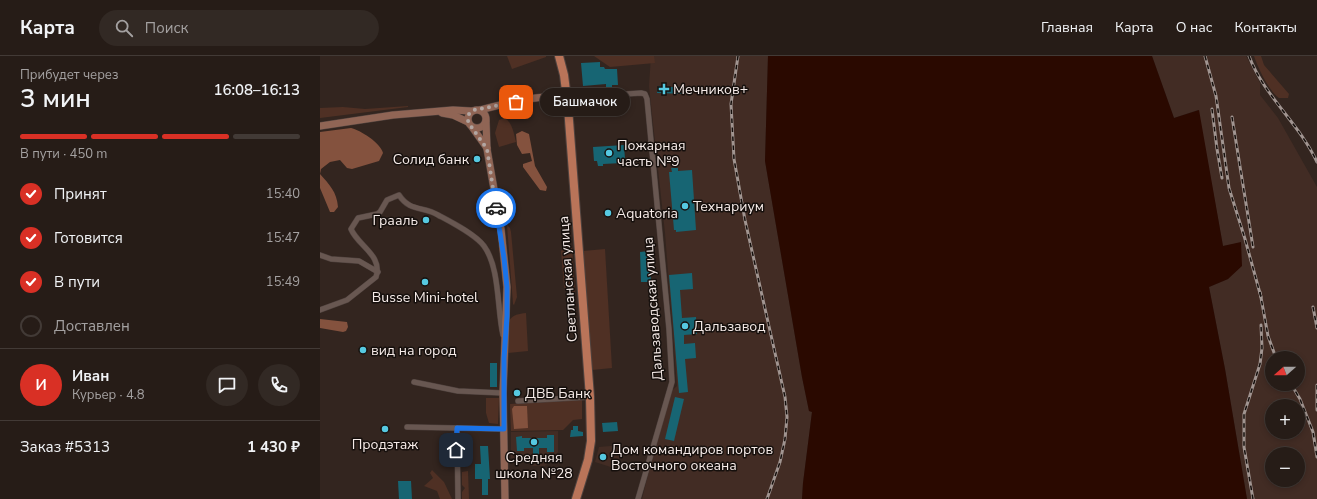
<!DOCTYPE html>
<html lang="ru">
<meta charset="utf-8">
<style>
body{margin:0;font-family:"Nunito Sans",sans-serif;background:#322924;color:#f1f3f6;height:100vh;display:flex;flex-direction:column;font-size:15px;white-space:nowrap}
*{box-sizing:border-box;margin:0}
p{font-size:13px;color:#a4a1a1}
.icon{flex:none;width:22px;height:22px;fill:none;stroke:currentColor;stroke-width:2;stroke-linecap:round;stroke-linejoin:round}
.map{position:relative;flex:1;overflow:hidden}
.sheet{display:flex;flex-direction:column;background:#261c17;width:320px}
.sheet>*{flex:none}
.needle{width:26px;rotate:249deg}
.controls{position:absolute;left:945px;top:295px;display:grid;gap:8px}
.controls a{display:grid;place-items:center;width:40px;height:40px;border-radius:50%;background:#261c17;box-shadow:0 2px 6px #0003,0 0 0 1px #423a36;font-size:20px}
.pin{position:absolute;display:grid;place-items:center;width:34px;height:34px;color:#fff;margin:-17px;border-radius:8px;box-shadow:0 2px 6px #0006}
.courier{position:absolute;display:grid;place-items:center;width:40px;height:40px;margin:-20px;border:3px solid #1a73e8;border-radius:50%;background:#fff;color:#222;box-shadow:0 1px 5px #0007}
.bubble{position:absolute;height:28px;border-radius:14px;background:#261c17;box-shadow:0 2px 6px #0003,0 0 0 1px #423a36;font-size:13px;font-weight:600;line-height:28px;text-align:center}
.overview em{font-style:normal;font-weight:600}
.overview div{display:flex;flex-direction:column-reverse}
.overview{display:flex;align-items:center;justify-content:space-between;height:68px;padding:0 20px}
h1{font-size:26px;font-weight:600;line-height:30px}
.bar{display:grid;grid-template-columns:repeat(4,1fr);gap:6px 4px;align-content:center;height:48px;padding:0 20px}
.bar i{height:5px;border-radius:3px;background:#423a36}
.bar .current{background:#d93025}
.bar p{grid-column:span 4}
.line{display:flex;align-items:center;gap:10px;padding:0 20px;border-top:1px solid #423a36}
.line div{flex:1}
.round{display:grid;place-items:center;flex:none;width:42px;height:42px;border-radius:21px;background:#322924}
ol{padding:0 20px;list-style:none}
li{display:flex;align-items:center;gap:12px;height:44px}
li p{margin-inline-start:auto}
li .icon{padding:4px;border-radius:50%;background:#d93025;color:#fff;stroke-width:4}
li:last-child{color:#a4a1a1}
li i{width:22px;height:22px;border:2px solid #423a36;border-radius:50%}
header{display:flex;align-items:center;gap:24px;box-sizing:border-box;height:56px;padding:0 20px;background:#261c17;border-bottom:1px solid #423a36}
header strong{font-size:19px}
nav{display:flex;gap:22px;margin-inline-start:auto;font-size:14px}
.search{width:280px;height:36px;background:#322924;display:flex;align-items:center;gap:10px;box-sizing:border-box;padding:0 14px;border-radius:22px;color:#a4a1a1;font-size:15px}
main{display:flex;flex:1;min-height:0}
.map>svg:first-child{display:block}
.built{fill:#422c24;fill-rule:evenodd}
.green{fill:#4f3024}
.forest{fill:#84523e}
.water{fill:#2a0900}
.building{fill:#176573}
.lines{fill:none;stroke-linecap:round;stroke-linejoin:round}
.street-casing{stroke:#50433f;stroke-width:6}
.secondary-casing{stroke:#50433f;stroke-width:8}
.primary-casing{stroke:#50433f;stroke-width:10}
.street{stroke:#685751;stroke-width:5}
.secondary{stroke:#906555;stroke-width:7}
.primary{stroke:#b97459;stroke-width:8}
.rail-casing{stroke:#a19591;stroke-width:3}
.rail{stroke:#16100d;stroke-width:1.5;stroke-dasharray:4.5;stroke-linecap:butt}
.done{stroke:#b2a6a2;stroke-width:4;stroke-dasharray:0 7.2}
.route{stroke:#1a73e8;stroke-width:5}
.poi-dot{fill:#56c9e1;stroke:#16100d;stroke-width:1.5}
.labels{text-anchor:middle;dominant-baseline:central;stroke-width:3;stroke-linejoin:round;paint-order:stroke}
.poi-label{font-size:14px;fill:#f6ebe8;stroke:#16100d;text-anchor:start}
.street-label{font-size:14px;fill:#f6ebe8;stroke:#16100d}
</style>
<header>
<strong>Карта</strong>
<div class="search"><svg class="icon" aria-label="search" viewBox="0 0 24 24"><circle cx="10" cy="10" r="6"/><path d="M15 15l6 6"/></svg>Поиск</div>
<nav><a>Главная</a><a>Карта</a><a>О нас</a><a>Контакты</a></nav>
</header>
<main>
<section class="sheet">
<div class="overview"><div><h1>3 мин</h1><p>Прибудет через</p></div><em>16:08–16:13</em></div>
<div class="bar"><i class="current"></i><i class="current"></i><i class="current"></i><i></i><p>В пути · 450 m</p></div>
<ol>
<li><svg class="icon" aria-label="check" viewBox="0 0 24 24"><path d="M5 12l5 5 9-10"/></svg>Принят<p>15:40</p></li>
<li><svg class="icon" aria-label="check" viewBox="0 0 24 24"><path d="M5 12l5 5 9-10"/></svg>Готовится<p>15:47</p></li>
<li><svg class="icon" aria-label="check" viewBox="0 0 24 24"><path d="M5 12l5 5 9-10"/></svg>В пути<p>15:49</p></li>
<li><i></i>Доставлен</li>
</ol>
<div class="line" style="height:72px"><b class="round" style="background:#d93025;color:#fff">И</b><div><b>Иван</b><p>Курьер · 4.8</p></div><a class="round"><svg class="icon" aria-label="chat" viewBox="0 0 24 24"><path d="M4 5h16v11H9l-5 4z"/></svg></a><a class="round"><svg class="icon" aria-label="phone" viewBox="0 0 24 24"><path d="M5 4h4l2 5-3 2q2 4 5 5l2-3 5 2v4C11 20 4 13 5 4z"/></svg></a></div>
<div class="line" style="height:52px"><div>Заказ #5313</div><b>1 430 ₽</b></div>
</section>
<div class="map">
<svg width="997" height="443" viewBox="0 0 997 443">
<rect width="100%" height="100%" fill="#33251f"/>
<g class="built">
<polygon points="331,0 448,0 445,105 482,321 489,355 492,356 483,427 482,443 322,443 348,338 357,330 345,177 329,30"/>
<path d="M832 0H926L940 27V39L958 62 997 131V443H927L905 313 889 231 908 223 920 187 903 190 878 54 854 62ZM952 302H978V328H952ZM952 350H978V376H952ZM952 398H978V424H952Z"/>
<polygon points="238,375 238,396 225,410 211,410 205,402 191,402 191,376"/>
<polygon points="302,389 297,413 275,406 279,391"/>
</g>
<g class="green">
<polygon points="187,0 226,0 226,1 192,13"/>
<polygon points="274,0 334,0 335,7 290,11"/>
<path d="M934 0H941L944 9 969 38 968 42H959C949 35 938 12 934 0Z"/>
<polygon points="88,50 88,51 0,62 0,52 23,51 45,53"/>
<path d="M184 62C192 65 194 78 196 86L179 91 175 77 179 64Z"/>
<polygon points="187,169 190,172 191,176 197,241 194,249 193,248"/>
<polygon points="252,190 255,236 248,236 244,231 241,195 244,191"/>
<polygon points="285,193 292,312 272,314 263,195"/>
<path d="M206 257 208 295 188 297 189 265C193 258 199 258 206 257Z"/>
<polygon points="166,342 179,342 178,368 169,367 166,357"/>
<polygon points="262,344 262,363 253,364 243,374 191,375 190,348"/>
<polygon points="112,414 124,426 132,443 120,443 117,435 104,430 113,422 110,417"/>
<polygon points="148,415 149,443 142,443 142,436 145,432 142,429 142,416"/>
</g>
<g class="forest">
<path d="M31 72C40 74 61 87 63 97L59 105 32 113 27 112 20 104 10 106 1 113 0 118V76Z"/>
<polygon points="202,75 209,78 215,110 227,131 226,135 220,134 203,111 203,108 212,105 210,97 202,98 197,89 196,78"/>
<path d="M0 118C9 128 17 136 18 151L14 156H10L0 132Z"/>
<polygon points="0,263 27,266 28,271 26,275 23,276 0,272"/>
<polygon points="194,350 207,350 208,372 194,373 192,353"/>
</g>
<polygon class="water" points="448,0 832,0 854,62 879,54 903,190 921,186 922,210 908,223 889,231 905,313 927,443 482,443 483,427 492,356 489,355 482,321 445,105"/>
<g class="building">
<polygon points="280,6 280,11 284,11 285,13 297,13 298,29 292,29 292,33 286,34 286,28 263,30 261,7"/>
<polygon points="338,30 366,32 365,38 337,37"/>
<polygon points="304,89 305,103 302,103 302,107 283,108 283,110 278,110 277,105 274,105 273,91"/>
<polygon points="351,112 358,112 358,115 372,114 376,174 356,176 356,174 354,174 349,116 352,116"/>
<polygon points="329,195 331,226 321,226 320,196"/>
<polygon points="372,217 373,233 360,234 362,262 376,261 377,278 364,279 364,288 375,287 376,302 365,303 368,336 359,337 349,219"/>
<rect x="170" y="307" width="7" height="24"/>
<polygon points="355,341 364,343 354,385 345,383"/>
<polygon points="297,366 298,375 283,376 282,367"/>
<polygon points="253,370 258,370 258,375 263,376 263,380 250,381 251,374 253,374"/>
<polygon points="227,379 234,379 234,396 227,396 227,392 219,392 219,399 213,399 213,392 204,392 204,395 197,395 196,381 202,380 202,382 227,382"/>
<polygon points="160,390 168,390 170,423 168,423 168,439 162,439 162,423 155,423 155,408 161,408"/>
<polygon points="78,425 91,425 92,443 79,443"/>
</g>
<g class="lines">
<g class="street-casing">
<g id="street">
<polyline points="247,40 262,41 321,37 325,38 327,43 349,273 352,326 318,443"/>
<polyline points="0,199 11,203 39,205 58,216"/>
<path d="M0 254 27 244 56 221C63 199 38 190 31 173L38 162 57 158 60 156 67 144 79 139C90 156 103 150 118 159 131 166 155 178 164 190 180 212 177 253 183 279"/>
<polyline points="94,326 138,335 183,337"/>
<polyline points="198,345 270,341"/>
<polyline points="87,371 184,373"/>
<polyline points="137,372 138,443"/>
</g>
</g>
<g class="secondary-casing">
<g id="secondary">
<circle cx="157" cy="63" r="9"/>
<path d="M160 54C188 47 217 39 247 40"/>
<polyline points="122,57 133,59 148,66"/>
<polyline points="166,65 167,93 181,173 187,231 183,337 185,443"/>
<polyline points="0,70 73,59 133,54 151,55"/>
<polyline points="152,71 167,92"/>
</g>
</g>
<g class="primary-casing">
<polyline id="primary" points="239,0 244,19 248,51 270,341 271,385 268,404 256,443"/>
</g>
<use href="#street" class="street"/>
<use href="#secondary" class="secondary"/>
<use href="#primary" class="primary"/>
<g class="rail-casing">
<g id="rail">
<polyline points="418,0 411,48 414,103 425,164 448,266 465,341 467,361 465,383 460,406 447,443"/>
<polyline points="885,0 896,40 909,132 925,183 941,241"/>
<path d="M929 0C944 40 979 67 997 106"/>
<polyline points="892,53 897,93 902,122"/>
<polyline points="912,61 933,191"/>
<polyline points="940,236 948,280 956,302"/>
<polyline points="993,251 997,272"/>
<polyline points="971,328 980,343 993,376 997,401"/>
<polyline points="997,329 997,354"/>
<polyline points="933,443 924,391 924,358 940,308 942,292 941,269"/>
</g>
</g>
<use href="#rail" class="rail"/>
</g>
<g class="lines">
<polyline class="done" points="176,152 167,93 148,66 149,58 154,54 196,46"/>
<polyline class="route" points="136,394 137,372 184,373 184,302 187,260 187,231 184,202 176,152"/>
</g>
<g class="poi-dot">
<path d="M342 27h4v4h4v4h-4v4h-4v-4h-4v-4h4z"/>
<circle cx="289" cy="97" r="4"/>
<circle cx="157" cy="103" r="4"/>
<circle cx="365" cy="150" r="4"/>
<circle cx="288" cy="157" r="4"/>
<circle cx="106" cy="164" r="4"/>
<circle cx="105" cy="226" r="4"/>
<circle cx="365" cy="270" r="4"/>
<circle cx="43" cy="294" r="4"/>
<circle cx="197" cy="337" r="4"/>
<circle cx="65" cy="373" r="4"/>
<circle cx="214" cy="386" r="4"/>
<circle cx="283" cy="401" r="4"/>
</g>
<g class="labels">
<g class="poi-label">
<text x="353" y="33">Мечников+</text>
<text x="297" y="89">Пожарная<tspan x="297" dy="16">часть №9</tspan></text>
<text x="149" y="103" text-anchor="end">Солид банк</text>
<text x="373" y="150">Технариум</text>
<text x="296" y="157">Aquatoria</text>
<text x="98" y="164" text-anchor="end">Грааль</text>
<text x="105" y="241" text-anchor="middle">Busse Mini-hotel</text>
<text x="373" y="270">Дальзавод</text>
<text x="51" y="294">вид на город</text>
<text x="205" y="337">ДВБ Банк</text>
<text x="65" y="388" text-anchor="middle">Продэтаж</text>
<text x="291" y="393">Дом командиров портов<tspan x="291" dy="16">Восточного океана</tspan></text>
<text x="214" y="401" text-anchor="middle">Средняя<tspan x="214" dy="16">школа №28</tspan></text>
</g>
<g class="street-label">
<text transform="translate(248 223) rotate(-94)">Светланская улица</text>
<text transform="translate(333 253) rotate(-94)">Дальзаводская улица</text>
</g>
</g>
</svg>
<div class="controls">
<a><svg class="needle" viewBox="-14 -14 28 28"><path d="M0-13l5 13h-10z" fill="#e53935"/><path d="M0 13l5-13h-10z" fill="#a4a1a1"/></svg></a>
<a>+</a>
<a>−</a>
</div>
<div class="pin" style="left:196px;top:46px;background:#ea580c"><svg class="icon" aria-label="bag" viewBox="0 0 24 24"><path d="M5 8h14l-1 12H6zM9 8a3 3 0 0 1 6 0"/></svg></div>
<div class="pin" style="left:136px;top:394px;background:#1f2937"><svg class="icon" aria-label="home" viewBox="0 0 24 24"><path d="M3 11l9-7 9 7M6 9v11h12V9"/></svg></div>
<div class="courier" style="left:176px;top:152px"><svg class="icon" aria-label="car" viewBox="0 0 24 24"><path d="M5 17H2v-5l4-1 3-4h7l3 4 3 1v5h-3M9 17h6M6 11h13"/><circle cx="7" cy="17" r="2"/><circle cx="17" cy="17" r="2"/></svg></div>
<div class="bubble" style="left:220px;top:32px;width:90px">Башмачок</div>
</div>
</main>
